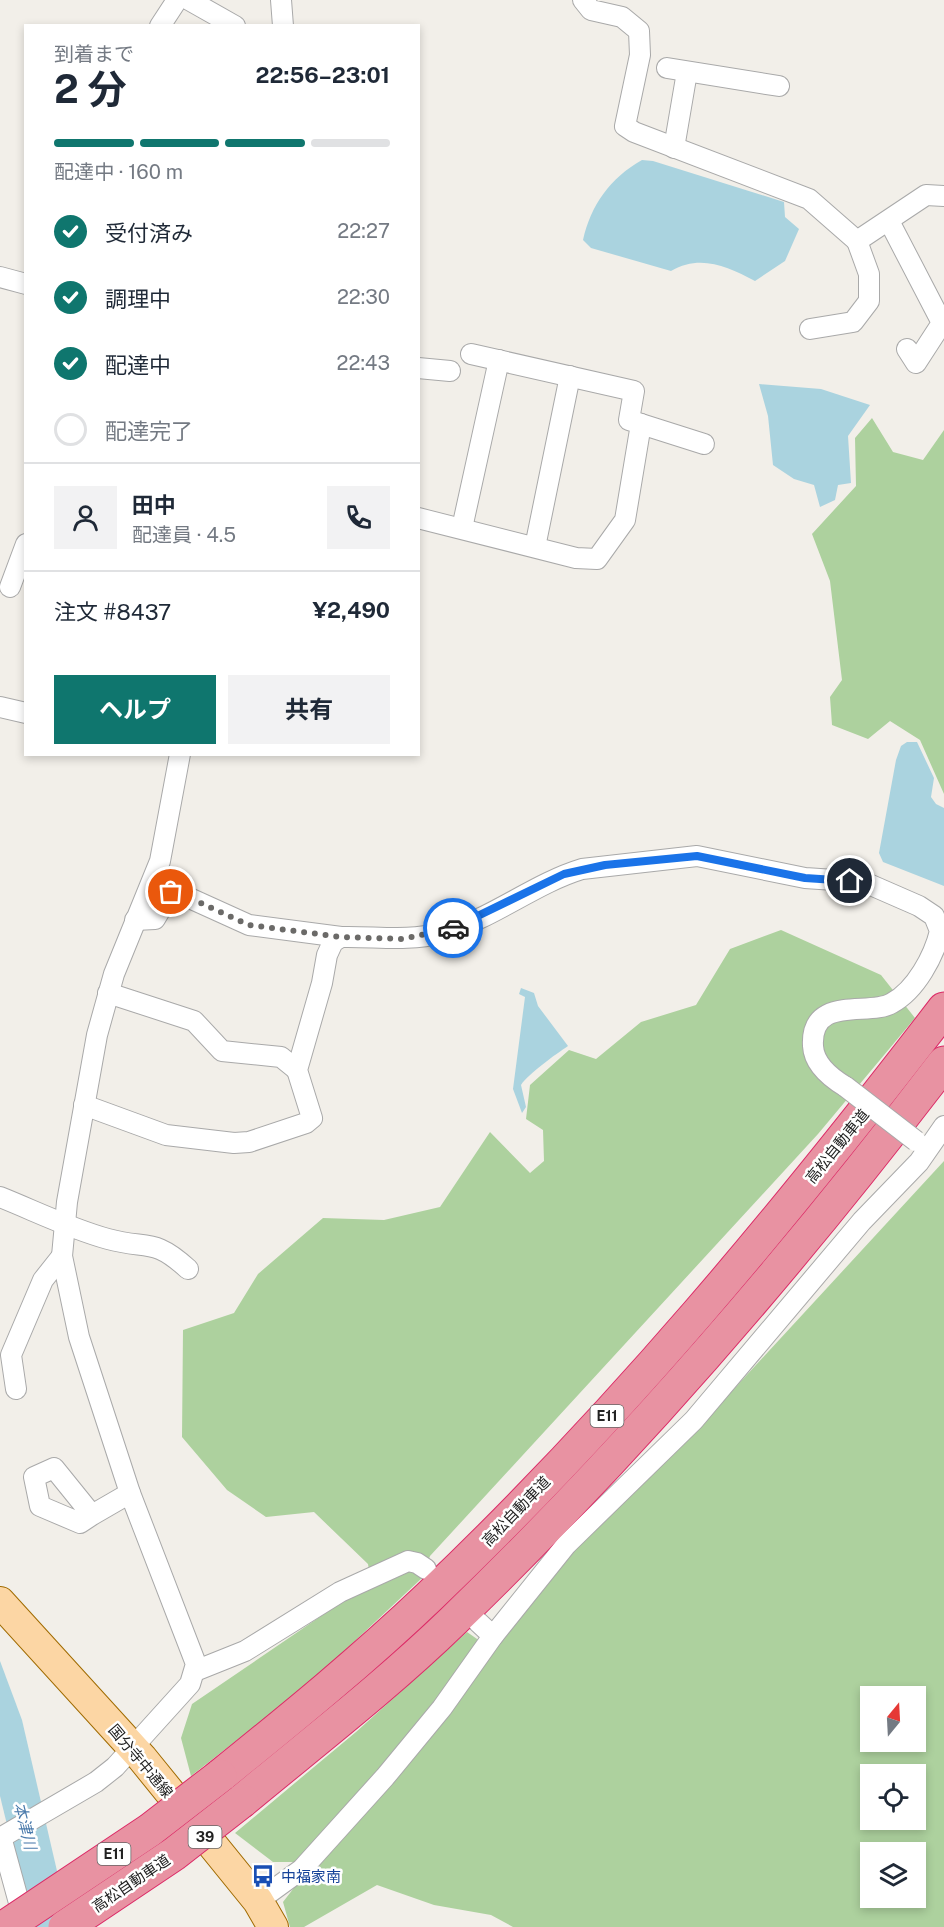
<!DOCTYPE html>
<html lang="ja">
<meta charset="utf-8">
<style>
body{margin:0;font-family:"Public Sans","Noto Sans JP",sans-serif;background:#f2f2f3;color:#1f2937;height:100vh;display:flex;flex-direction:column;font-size:22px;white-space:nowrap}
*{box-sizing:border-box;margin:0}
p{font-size:20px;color:#747a83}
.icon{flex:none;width:33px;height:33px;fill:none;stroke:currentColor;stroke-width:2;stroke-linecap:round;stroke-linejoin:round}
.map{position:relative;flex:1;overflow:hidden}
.panel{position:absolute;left:24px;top:24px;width:396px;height:732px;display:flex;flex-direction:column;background:#fff;border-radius:0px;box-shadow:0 3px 9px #0003}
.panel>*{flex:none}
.needle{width:39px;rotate:18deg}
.buttons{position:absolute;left:860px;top:1686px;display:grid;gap:12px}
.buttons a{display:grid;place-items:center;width:66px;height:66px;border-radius:0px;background:#fff;box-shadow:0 3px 9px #0003;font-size:30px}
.pin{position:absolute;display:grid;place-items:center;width:51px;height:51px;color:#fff;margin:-26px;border:3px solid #fff;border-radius:50%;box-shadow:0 2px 6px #0007}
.courier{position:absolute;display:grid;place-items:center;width:60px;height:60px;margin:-30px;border:4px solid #1a73e8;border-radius:50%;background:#fff;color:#222;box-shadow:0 2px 8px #0007}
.overview em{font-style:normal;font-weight:700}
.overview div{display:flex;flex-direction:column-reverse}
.overview{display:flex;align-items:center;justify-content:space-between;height:102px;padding:0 30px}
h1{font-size:39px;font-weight:700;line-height:45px}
.bar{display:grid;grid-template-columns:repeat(4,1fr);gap:9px 6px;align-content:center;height:72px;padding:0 30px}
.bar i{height:8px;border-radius:4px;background:#e0e1e3}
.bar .current{background:#0f766e}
.bar p{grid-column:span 4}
.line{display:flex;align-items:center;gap:15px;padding:0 30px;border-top:2px solid #e0e1e3}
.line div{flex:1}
.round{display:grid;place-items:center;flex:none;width:63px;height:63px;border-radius:0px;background:#f2f2f3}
ol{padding:0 30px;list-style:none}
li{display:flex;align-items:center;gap:18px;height:66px}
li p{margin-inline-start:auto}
li .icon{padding:6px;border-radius:50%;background:#0f766e;color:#fff;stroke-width:4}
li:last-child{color:#747a83}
li i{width:33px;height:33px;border:3px solid #e0e1e3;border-radius:50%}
.button{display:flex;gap:12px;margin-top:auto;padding:12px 30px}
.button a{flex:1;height:69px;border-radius:0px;background:#0f766e;color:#fff;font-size:24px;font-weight:700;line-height:69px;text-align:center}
.button a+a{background:#f2f2f3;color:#1f2937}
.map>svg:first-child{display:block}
.forest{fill:#add19e;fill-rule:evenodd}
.water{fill:#aad3df}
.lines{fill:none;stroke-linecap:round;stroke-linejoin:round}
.minor-casing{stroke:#a9a9a9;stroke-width:22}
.primary-casing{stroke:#a06b00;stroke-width:32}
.motorway-casing{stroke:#dc2a67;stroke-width:35}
.minor{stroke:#fff;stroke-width:20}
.primary{stroke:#fcd6a4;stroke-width:30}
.motorway{stroke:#e892a2;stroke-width:33}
.minor-bridge-casing{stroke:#a9a9a9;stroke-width:22;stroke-linecap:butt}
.motorway-bridge-casing{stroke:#dc2a67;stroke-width:35;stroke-linecap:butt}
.minor-bridge{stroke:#fff;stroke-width:20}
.motorway-bridge{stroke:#e892a2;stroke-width:33}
.done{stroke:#6b6a68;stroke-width:6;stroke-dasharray:0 10.8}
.route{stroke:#1a73e8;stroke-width:8}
.labels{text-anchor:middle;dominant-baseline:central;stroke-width:5;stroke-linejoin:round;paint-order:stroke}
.shield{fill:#fff;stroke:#646464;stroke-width:1.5}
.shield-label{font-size:14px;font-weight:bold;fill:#222}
.street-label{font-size:15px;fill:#222;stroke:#fff}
.transit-label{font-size:15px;fill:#164399;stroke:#fff;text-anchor:start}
.water-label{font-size:16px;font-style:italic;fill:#4a7aab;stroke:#fff}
</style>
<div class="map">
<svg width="944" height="1927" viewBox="0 0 944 1927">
<rect width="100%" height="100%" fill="#f2efe9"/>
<g class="forest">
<polygon points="872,418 893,452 923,460 944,430 944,794 920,740 890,721 868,739 832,725 830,697 842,680 830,581 812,534 856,486 855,438"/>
<polygon points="781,930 881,975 915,1018 818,1134 430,1556 422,1578 309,1684 191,1776 181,1738 192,1704 371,1582 368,1564 314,1512 266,1517 227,1490 182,1437 183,1330 234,1313 258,1274 323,1218 384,1220 440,1207 490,1132 530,1173 544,1161 543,1130 526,1119 530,1085 569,1050 596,1059 641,1022 696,1005 730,949"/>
<path d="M944 1161V1927H513L491 1915 434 1905 377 1885 304 1927H290L283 1902 314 1862H273L235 1833 356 1732 467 1632 490 1648 569 1550 698 1428ZM870 1696H915V1742H870ZM870 1774H915V1820H870ZM870 1852H915V1898H870Z"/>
</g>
<g class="water">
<path d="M642 160 653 161 784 202 785 217 799 229 785 261 755 281C727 266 700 254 671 271L591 248 583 240C591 205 610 178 642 160Z"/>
<polygon points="759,384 821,389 870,405 848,436 851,483 838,485 835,500 820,507 814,485 794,479 773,465 768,416"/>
<polygon points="907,742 917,742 934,778 931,797 936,804 944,808 944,886 883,862 879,853 896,760 901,746"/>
<path d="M521 988 534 993 538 1006 568 1046C556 1054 528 1074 521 1085L526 1107 522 1113 513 1089 525 997 519 994Z"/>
<polygon points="0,1661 22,1720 70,1927 32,1927 0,1796"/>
</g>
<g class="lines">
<g class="minor-casing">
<g id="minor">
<polyline points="189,0 235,26"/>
<polyline points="281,0 283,26"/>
<polyline points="583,0 591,10 622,17 639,31 640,55 625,126 634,132 809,199 857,241 926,195 944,196"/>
<polyline points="160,26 177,0"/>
<polyline points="667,68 779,86"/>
<polyline points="674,148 687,72"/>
<polyline points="889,221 942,323 916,363 907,349"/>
<polyline points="0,277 26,284"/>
<polyline points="810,329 853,322 869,301 869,274 857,241"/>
<polyline points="418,368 450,371"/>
<polyline points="641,424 704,444"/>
<polyline points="418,518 576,558 597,559 625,520 641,424 629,420 634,391 471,354"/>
<polyline points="462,528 499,360"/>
<polyline points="535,547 570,376"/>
<polyline points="10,587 26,544"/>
<polyline points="0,707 26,713"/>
<polyline points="135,920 155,919 171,892 185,896 249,925 341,937"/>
<polyline points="108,993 194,1021 222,1051 281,1057 297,1070"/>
<path d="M84 1105 166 1135 234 1143 249 1142 306 1123 312 1118 297 1070 322 983 327 955 333 942 341 937C375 936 407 942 441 933 491 920 533 884 582 869L697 856 805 878 864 882 919 906 934 916 940 931C934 956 916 990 892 1003 870 1017 810 994 813 1046 814 1065 831 1078 846 1087"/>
<path d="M0 1197C35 1211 71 1229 108 1239 148 1250 153 1237 188 1269"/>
<polyline points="16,1389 11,1355 43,1280 62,1256"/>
<polyline points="92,1515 80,1523 40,1506 34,1477 54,1468 92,1515 130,1493"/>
<polyline points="478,1622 493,1636"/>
<polyline points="195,1671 245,1651 340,1592 408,1561 417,1563 426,1569"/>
<polyline points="1,1837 24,1921"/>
<polyline points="0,1838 96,1782 115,1767 190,1684 196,1664 130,1493 79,1337 62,1256 67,1202 97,1035 114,974 160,861 180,754"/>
<polyline points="258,1901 302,1869 385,1777 442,1708 493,1636 566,1545 694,1420 862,1221 919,1162 944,1126"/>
</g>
</g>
<g class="primary-casing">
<polyline id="primary" points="0,1602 142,1758 258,1901 273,1927"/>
</g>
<g class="motorway-casing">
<g id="motorway">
<path d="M220 1776C292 1718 363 1660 430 1596 619 1416 785 1216 944 1009"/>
<path d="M242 1801C313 1742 387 1685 453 1621 632 1448 793 1261 944 1063"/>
</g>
</g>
<use href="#minor" class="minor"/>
<use href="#primary" class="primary"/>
<use href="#motorway" class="motorway"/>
<g class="minor-bridge-casing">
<polyline id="minor-bridge" points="846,1087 916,1141"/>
</g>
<g class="motorway-bridge-casing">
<g id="motorway-bridge">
<polyline points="5,1927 150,1830 220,1776"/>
<polyline points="65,1927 174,1854 242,1801"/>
</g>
</g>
<use href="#minor-bridge" class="minor-bridge"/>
<use href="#motorway-bridge" class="motorway-bridge"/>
</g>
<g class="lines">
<polyline class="done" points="171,892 185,896 249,925 341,937 403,939 453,928"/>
<polyline class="route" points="453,928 564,874 605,865 697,856 805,878 850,881"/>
</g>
<defs>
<g id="bus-bare" transform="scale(1.8)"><path d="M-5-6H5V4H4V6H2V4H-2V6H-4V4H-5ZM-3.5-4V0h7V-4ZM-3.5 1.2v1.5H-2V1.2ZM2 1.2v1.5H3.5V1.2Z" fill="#1a4fb4" stroke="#fff" stroke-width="2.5" paint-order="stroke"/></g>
</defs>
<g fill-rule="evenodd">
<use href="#bus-bare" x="263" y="1876"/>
</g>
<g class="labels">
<g class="shield">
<rect x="590.5" y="1405" width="33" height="22" rx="4.5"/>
<rect x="188.5" y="1826" width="33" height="22" rx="4.5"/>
<rect x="97.5" y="1843" width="33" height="22" rx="4.5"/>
</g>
<g class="shield-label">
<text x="607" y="1416">E11</text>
<text x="205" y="1837">39</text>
<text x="114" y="1854">E11</text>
</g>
<g class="street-label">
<text transform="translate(837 1146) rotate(-51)">高松自動車道</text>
<text transform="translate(516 1511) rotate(-46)">高松自動車道</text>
<text transform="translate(141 1761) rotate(50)">国分寺中通線</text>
<text transform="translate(131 1883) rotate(-34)">高松自動車道</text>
</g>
<g class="transit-label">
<text x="281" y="1876">中福家南</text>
</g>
<g class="water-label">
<text transform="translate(25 1826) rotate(76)">本津川</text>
</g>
</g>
</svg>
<div class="buttons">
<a><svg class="needle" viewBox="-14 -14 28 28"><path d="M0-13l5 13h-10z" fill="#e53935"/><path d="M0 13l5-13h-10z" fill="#747a83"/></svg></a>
<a><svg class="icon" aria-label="locate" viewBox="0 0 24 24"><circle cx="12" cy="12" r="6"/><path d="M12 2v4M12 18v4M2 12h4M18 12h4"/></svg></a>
<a><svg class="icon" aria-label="layers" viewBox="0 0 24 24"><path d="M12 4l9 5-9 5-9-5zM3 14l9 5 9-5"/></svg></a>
</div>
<div class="pin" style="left:171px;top:892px;background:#ea580c"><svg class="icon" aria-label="bag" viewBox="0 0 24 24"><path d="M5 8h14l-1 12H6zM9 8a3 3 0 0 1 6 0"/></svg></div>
<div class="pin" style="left:850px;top:881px;background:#1f2937"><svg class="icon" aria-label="home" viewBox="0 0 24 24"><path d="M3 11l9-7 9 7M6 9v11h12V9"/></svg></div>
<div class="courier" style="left:453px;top:928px"><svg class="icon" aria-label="car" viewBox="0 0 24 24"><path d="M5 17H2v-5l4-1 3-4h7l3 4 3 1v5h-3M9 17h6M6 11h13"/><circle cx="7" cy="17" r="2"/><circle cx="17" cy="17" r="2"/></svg></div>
<section class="panel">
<div class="overview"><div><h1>2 分</h1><p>到着まで</p></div><em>22:56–23:01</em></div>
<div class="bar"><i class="current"></i><i class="current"></i><i class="current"></i><i></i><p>配達中 · 160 m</p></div>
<ol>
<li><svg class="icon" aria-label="check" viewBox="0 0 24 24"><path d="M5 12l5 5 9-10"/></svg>受付済み<p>22:27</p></li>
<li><svg class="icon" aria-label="check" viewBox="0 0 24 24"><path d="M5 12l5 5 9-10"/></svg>調理中<p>22:30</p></li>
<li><svg class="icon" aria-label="check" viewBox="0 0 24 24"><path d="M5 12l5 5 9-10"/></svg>配達中<p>22:43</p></li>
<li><i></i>配達完了</li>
</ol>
<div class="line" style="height:108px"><a class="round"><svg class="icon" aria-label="person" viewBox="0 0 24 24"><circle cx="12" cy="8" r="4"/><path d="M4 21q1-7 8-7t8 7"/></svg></a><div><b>田中</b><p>配達員 · 4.5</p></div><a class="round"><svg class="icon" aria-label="phone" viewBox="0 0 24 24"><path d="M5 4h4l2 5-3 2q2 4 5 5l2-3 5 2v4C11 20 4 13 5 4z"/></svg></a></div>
<div class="line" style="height:78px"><div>注文 #8437</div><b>¥2,490</b></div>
<div class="button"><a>ヘルプ</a><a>共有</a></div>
</section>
</div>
